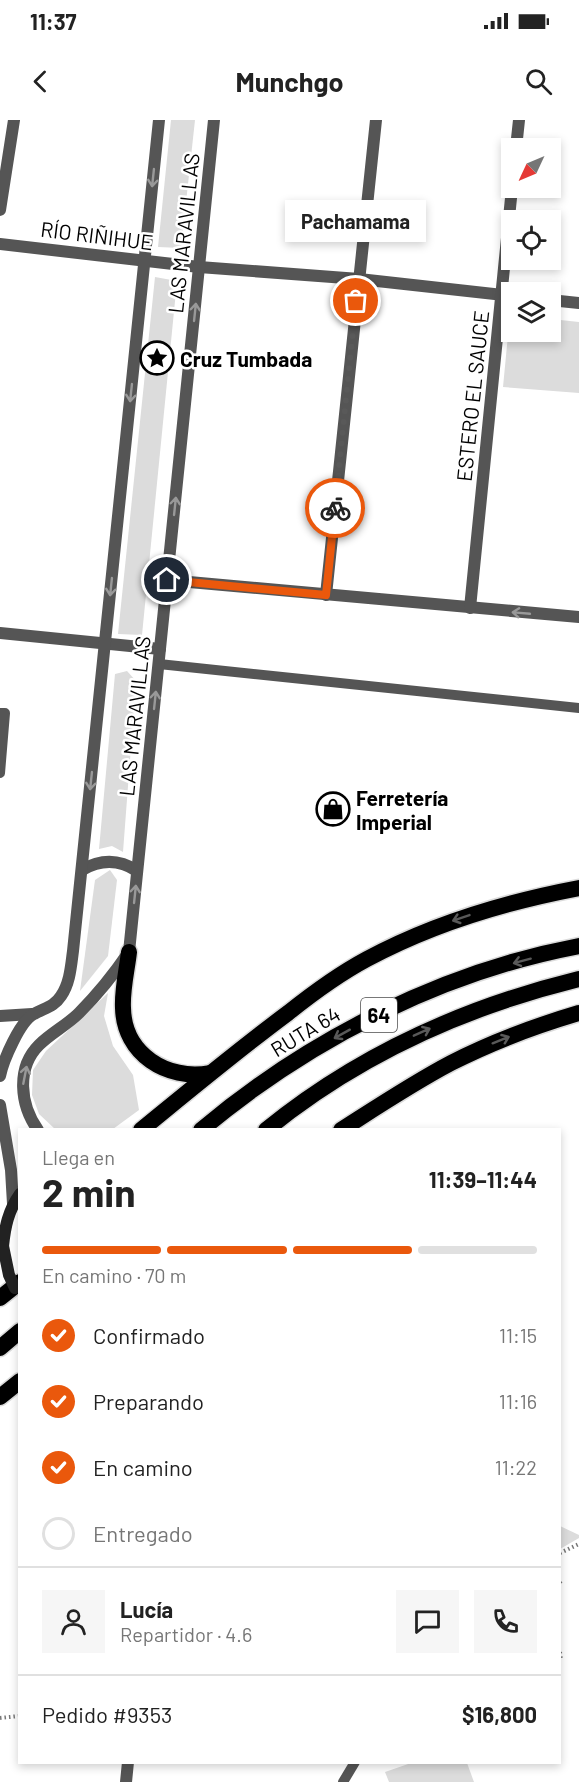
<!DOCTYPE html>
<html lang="es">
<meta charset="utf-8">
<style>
body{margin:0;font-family:Barlow,sans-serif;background:#f6f6f6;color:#222;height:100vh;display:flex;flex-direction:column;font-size:22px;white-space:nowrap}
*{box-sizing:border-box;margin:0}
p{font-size:20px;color:#767676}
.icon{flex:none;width:33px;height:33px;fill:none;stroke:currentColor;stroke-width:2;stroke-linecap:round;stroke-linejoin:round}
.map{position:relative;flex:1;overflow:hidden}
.details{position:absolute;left:18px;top:1008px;width:543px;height:636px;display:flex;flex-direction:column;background:#fff;border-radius:0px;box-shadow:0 3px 9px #0003}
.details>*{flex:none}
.needle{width:39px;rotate:226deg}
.tools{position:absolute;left:501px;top:18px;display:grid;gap:12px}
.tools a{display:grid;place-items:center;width:60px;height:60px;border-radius:0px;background:#fff;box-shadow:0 3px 9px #0003;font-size:30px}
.pin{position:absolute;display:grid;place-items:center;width:51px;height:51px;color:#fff;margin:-26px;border:3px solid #fff;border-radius:50%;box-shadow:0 2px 6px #0007}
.courier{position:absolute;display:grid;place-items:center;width:60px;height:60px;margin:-30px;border:4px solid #ea580c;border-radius:50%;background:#fff;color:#222;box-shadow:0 2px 8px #0007}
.bubble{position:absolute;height:42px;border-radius:0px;background:#fff;box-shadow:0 3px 9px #0003;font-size:20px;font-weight:700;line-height:42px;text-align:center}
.headline em{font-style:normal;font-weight:700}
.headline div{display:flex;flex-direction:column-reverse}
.headline{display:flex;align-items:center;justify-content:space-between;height:102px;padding:0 24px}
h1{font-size:39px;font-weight:700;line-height:45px}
.bar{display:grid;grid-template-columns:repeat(4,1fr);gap:9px 6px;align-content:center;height:72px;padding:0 24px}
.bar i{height:8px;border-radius:4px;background:#e0e0e0}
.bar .current{background:#ea580c}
.bar p{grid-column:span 4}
.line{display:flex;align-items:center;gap:15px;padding:0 24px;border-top:2px solid #e0e0e0}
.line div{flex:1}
.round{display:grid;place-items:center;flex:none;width:63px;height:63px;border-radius:0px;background:#f6f6f6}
ol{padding:0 24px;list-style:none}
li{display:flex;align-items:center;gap:18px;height:66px}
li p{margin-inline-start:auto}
li .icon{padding:6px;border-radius:50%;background:#ea580c;color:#fff;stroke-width:4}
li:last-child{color:#767676}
li i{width:33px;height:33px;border:3px solid #e0e0e0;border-radius:50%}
.status{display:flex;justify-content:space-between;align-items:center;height:42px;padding:0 30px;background:#fff;direction:ltr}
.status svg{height:16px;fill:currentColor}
header{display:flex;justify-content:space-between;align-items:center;height:78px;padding:0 24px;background:#fff;font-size:27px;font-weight:700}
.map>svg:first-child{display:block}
.green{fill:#dcdcdc}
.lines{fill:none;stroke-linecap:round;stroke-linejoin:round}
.trunk-casing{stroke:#dbdbdb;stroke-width:19}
.path{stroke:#777;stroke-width:4;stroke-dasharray:1.5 3;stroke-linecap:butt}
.service{stroke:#555;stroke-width:10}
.minor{stroke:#555;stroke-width:12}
.tertiary{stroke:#555;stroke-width:12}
.secondary{stroke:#222;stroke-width:12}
.trunk{stroke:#000;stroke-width:16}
.secondary-bridge{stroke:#222;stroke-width:12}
.oneway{stroke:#999}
.oneway2{stroke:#595959}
.done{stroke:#595959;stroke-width:6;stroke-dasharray:0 10.8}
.route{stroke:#ea580c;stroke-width:8}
.labels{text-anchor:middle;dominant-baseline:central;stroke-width:5;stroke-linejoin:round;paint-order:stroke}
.shield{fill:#fff;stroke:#4c4c4c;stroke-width:1.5}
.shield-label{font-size:20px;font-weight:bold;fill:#000}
.street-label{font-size:21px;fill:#000;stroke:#fff}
.poi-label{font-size:21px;font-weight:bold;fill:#000;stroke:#fff;text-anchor:start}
</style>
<div class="status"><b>11:37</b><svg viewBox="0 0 49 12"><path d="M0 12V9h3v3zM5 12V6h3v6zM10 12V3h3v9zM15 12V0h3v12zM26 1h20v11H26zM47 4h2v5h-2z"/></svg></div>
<header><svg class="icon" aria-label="back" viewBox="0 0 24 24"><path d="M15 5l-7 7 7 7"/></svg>Munchgo<svg class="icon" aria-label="search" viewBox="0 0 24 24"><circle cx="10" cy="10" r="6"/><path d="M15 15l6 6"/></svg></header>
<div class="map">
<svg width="579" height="1662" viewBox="0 0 579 1662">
<rect width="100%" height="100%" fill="#fff"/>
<g class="green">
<polygon points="171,0 195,0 181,128 158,127"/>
<polygon points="155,157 177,161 142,515 118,514"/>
<polygon points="510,194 511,194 512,212 550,212 551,199 579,202 579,273 503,267"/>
<polygon points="127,551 136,561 123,732 112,726 99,729 115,554"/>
<polygon points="110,750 117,760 108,836 80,871 95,760"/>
<polygon points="108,873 104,896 113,926 133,955 139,990 113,1009 55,1009 39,994 32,975 33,950 46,931"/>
<polygon points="560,1406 579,1415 579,1418 560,1429"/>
<polygon points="414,1642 467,1643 474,1662 389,1662 385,1652"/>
</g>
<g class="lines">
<g class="trunk-casing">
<g id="trunk">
<path d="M129 832C127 850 122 869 123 888 124 934 167 961 210 953"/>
<path d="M141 1010C190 970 238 930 288 893 313 873 339 854 367 839 434 803 505 782 579 768"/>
<path d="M201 1010C308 920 441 852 579 826"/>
<path d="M266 1010C358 935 465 887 579 859"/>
<path d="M341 1010C377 987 413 963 451 943 492 922 535 906 579 893"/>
<polyline points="0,1178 20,1162"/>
<polyline points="0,1228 20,1211"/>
<polyline points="0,1277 20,1261"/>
</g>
</g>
<g class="path">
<polyline points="560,1433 579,1424"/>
<polyline points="560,1462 561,1461"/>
<polyline points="560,1532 561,1540"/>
<polyline points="0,1598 19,1596"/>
</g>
<g class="service">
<polyline points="159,544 579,588"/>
<polyline points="0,593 5,593 0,653"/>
<polyline points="343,1662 355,1642"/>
</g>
<g class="minor">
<polyline points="516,28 519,0"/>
<polyline points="0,90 14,0"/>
<polyline points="0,124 199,147 359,159 512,176"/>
<polyline points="550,180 579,183"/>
<polyline points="167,460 579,497"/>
<polyline points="326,475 376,0"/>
<polyline points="470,488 512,68"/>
<polyline points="0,513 160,529"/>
<polyline points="0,896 32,894"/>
</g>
<g class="tertiary">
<path d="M82 750C101 739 119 739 137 751"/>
<path d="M0 956C3 941 20 901 34 894 44 888 54 887 61 876 70 863 71 846 73 831L159 0"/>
<polyline points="0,985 11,1050 13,1084"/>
<path d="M38 1010C20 985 16 948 39 925 51 913 67 905 79 893 98 874 114 854 129 832L214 0"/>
<polyline points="126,1662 128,1642"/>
</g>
<path class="secondary" d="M3 1126C5 1107 8 1091 20 1074"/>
<use href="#trunk" class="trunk"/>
<polyline class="secondary-bridge" points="3,1126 9,1155 15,1168"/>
</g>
<defs><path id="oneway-shaft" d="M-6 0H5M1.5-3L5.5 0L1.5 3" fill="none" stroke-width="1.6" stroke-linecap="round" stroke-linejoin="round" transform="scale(1.5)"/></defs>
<g class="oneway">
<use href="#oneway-shaft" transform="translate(153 58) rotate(96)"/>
<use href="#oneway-shaft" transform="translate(195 192) rotate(-84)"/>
<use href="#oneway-shaft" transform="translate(131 273) rotate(96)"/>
<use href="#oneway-shaft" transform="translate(175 386) rotate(-84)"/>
<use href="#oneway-shaft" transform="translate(111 467) rotate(96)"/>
<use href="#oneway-shaft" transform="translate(521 493) rotate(-175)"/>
<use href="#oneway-shaft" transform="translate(155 580) rotate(-84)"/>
<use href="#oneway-shaft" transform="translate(91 661) rotate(96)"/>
<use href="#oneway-shaft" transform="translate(135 774) rotate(-84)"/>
<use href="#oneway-shaft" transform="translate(25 955) rotate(-79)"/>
</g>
<g class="oneway2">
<use href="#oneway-shaft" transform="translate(461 798) rotate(161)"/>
<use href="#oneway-shaft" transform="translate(522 841) rotate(165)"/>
<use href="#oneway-shaft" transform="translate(422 912) rotate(-24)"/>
<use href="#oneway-shaft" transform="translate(342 914) rotate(151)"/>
<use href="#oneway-shaft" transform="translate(501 920) rotate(-22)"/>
</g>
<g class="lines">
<polyline class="done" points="335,388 356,181"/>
<polyline class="route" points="167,460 326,475 335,388"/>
</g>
<defs>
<g id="sight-ring" transform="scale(1.725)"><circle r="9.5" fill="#fff" stroke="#000" stroke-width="1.5"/><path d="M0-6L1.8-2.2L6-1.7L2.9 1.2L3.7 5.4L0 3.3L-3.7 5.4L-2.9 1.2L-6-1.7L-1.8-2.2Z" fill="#000"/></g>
<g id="shop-ring" transform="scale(1.725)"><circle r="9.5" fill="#fff" stroke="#000" stroke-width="1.5"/><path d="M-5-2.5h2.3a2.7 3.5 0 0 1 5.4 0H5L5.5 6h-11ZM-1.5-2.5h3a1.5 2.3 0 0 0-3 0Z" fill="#000"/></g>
</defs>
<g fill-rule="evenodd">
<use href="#sight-ring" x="157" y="238"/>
<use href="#shop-ring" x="333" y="689"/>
</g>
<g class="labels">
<rect class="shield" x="361" y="878" width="36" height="34" rx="4.5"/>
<g class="shield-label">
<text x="379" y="895">64</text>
</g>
<g class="street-label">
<text transform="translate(183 113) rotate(-84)">LAS MARAVILLAS</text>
<text transform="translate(97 115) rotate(7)">RÍO RIÑIHUE</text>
<text transform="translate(472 276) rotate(-84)">ESTERO EL SAUCE</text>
<text transform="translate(134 596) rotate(-84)">LAS MARAVILLAS</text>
<text transform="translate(305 911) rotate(-31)">RUTA 64</text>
</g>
<g class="poi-label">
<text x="180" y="238">Cruz Tumbada</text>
<text x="356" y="677">Ferretería<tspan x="356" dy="24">Imperial</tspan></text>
</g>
</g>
</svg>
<div class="tools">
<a><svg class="needle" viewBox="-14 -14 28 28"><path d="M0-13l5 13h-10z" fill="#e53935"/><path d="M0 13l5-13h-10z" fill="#767676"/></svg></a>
<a><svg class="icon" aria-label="locate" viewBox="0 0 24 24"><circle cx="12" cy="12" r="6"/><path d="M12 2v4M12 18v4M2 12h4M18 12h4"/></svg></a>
<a><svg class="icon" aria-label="layers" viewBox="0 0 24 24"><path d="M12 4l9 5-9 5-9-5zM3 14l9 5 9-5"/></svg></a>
</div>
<div class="pin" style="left:356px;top:181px;background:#ea580c"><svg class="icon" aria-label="bag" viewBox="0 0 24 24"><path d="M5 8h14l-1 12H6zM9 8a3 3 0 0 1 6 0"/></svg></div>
<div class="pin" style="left:167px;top:460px;background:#1f2937"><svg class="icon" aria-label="home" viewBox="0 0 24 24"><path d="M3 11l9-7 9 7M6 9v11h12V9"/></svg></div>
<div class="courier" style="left:335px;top:388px"><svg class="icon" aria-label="bike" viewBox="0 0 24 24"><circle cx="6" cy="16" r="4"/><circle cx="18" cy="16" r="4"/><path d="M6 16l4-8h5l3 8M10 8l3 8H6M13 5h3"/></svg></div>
<div class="bubble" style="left:285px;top:80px;width:141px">Pachamama</div>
<section class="details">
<div class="headline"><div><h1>2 min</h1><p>Llega en</p></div><em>11:39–11:44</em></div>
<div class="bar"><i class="current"></i><i class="current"></i><i class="current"></i><i></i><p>En camino · 70 m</p></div>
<ol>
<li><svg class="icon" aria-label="check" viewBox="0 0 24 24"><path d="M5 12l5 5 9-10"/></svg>Confirmado<p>11:15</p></li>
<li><svg class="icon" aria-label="check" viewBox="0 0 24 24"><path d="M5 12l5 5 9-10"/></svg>Preparando<p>11:16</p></li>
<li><svg class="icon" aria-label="check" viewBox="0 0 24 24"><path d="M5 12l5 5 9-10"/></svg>En camino<p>11:22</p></li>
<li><i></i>Entregado</li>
</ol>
<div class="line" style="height:108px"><a class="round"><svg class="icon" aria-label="person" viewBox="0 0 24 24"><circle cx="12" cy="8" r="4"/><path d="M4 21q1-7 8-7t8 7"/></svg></a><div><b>Lucía</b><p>Repartidor · 4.6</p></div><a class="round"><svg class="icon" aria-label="chat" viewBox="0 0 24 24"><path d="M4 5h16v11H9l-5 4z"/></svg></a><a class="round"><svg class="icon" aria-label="phone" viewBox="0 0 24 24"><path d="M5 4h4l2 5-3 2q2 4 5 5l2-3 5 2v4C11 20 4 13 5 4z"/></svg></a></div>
<div class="line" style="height:78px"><div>Pedido #9353</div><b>$16,800</b></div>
</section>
</div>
